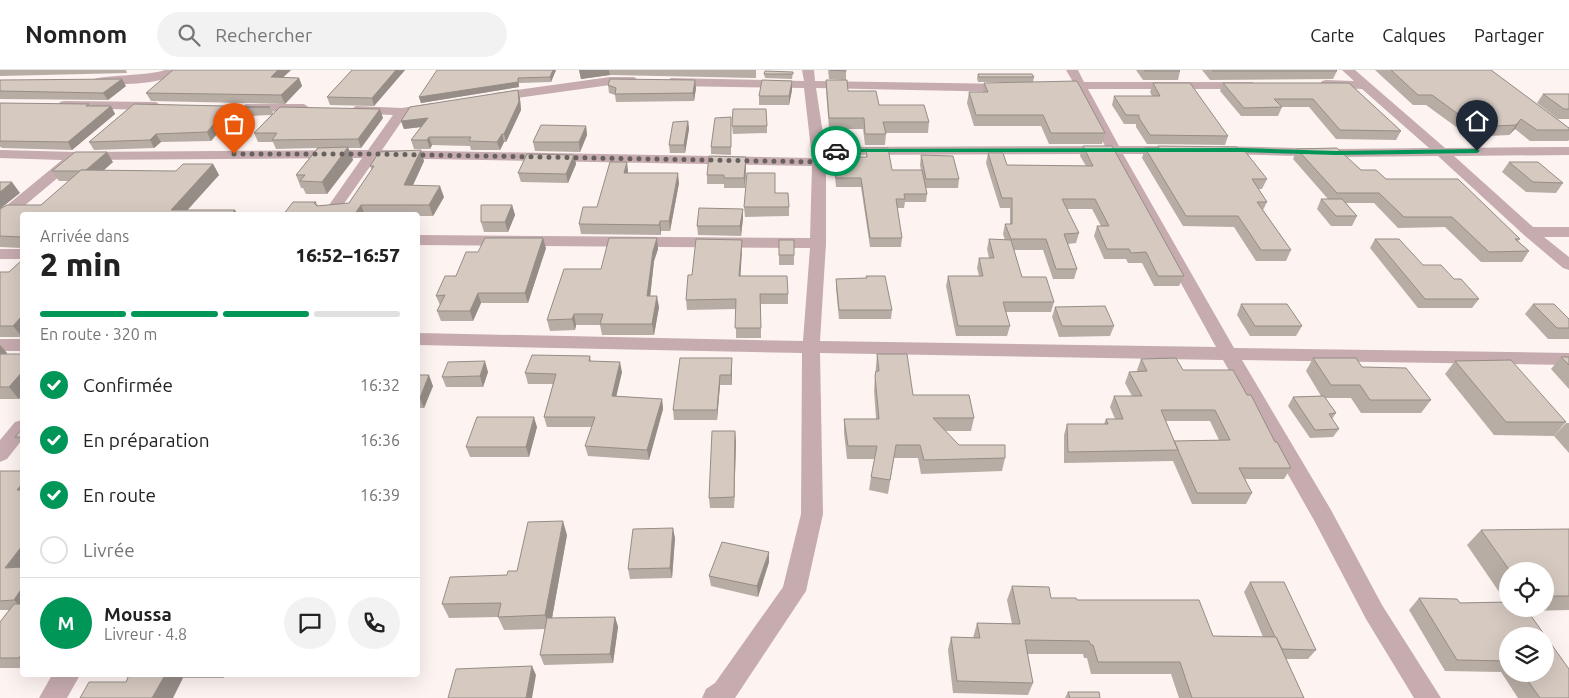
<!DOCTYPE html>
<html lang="fr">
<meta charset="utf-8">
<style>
body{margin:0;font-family:Ubuntu,sans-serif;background:#f2f2f2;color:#222;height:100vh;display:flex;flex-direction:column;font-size:19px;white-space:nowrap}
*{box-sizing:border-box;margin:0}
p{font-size:16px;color:#767676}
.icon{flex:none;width:28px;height:28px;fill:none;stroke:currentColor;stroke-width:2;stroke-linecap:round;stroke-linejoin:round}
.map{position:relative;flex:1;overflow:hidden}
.drawer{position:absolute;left:20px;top:142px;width:400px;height:465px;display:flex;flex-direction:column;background:#fff;border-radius:5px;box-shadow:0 5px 20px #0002}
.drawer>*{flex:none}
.buttons{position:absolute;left:1499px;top:492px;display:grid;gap:10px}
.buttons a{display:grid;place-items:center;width:55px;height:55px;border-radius:50%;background:#fff;box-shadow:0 5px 20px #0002;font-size:25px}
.pin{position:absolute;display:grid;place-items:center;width:42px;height:42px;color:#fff;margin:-51px -21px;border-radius:50% 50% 50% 0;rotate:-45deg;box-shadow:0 0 5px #0007}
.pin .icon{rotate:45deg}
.courier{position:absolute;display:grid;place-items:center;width:50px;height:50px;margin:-25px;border:4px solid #009658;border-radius:50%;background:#fff;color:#222;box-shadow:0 1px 6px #0007}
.summary em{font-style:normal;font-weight:800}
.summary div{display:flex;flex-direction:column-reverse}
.summary{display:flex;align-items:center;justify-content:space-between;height:85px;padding:0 20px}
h1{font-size:32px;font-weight:800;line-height:38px}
.bar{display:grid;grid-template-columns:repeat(4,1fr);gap:8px 5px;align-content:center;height:60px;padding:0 20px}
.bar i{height:6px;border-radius:4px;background:#e0e0e0}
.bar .on{background:#009658}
.bar p{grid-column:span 4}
.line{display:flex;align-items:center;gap:12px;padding:0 20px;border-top:1px solid #e0e0e0}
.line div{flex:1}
.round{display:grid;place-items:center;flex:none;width:52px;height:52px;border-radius:26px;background:#f2f2f2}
ol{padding:0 20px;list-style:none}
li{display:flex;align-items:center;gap:15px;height:55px}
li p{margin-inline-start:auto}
li .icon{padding:5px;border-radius:50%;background:#009658;color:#fff;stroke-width:4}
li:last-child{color:#767676}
li i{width:28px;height:28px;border:2px solid #e0e0e0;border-radius:50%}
header{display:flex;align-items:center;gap:30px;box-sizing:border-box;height:70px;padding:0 25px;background:#fff;border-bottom:1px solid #e0e0e0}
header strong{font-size:24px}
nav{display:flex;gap:28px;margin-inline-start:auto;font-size:18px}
.search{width:350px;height:45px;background:#f2f2f2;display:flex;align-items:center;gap:12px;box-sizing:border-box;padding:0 18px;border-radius:28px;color:#767676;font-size:19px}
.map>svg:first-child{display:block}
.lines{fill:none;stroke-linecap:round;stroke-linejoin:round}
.street{fill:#c6abaf;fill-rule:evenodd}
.wall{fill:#b7ada5;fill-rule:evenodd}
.shaded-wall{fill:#958d86}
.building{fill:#d5c9c0;stroke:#958d86}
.route{fill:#009658}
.done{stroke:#686160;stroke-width:5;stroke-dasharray:0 9}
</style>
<header>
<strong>Nomnom</strong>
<div class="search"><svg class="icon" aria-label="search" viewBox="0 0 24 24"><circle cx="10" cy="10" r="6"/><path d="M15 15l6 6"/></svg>Rechercher</div>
<nav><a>Carte</a><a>Calques</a><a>Partager</a></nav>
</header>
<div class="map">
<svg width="1569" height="628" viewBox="0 0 1569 628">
<rect width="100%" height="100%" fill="#fdf3f1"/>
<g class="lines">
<g class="street">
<path d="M165 0H181C166 16 119 14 98 14L92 10C97 5 149 6 165 0Z"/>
<path d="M802 0H814L815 11 1009 14 1015 18 1009 22 816 18 825 77 1105 76 1076 19 1054 20 1048 16 1054 12H1073L1066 0H1078L1084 12H1253L1255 15 1253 18 1249 19H1088L1119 76H1170L1177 80 1170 84H1123L1234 278 1569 283V295L1242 290 1331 440 1382 535 1441 628H1414L1366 549 1315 452 1223 290 820 283 823 444 806 521 735 628H702L706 619 715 613 783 517 801 444 802 283 418 275V263L803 271 810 178 418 175V165L810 168 812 96 376 88 336 145H322L362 88 79 90 5 152 0 154V141L62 90 0 88V80L76 82 368 80 393 45 352 43 350 40 356 36 402 38 433 33 439 37 433 41 406 45 382 80 812 88 804 18 671 16 665 12 671 8 804 11ZM1110 84 1216 277 820 271 826 173V85Z"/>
<polygon points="1342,0 1355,0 1445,78 1569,77 1569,85 1454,86 1533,157 1569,157 1569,167 1544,167 1569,187 1569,200 1563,198 1524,165 1438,86 1336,87 1220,84 1213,80 1220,76 1336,79 1429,78 1362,19 1322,17 1320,14 1322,11 1326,10 1354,11"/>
<polygon points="610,7 634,7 640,11 634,15 610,15 495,31 489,27 495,23"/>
<polygon points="64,31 156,32 162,36 156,40 60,38 58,35 60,32"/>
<polygon points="246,34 304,34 310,38 304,42 242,41 240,38"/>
<rect x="0" y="179" width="22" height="10"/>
<rect x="0" y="269" width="22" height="12"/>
<polygon points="22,350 22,370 7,389 0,392 0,370 15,352"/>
<polygon points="52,605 80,605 67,628 39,628"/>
</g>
</g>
<g class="wall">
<polygon points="0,0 126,0 127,3 0,6"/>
<polygon points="173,0 291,0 283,7 299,8 302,16 285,34 151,31 146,23"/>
<polygon points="352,0 405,0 374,36 330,35 327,27"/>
<polygon points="556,0 551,12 519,13 519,17 421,33 419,27"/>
<polygon points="579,0 756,0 756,8 610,5 581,9"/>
<polygon points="828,0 846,0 846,10 829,9"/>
<polygon points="1136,0 1179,0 1180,1 1178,10 1143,10"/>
<polygon points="1202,0 1336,0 1337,1 1333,9 1210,10"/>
<polygon points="1375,0 1491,0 1569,58 1569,70 1568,71 1530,71 1515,59 1509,65 1470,67 1426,35 1413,35"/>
<polygon points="793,2 792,9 765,8 764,4"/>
<polygon points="978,4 1034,7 1033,12 978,12 977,8"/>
<polygon points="0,10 126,16 108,30 0,29"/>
<polygon points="695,10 696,18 694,31 616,32 615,25 609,23 608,15"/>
<polygon points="826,10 879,35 929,52 928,63 886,63 885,75 865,75 863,59 829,59 826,20"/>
<polygon points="792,11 792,20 789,35 759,35 759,26"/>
<polygon points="984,13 1105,63 1102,74 1049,74 1041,56 974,56 967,33 969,22 983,22"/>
<polygon points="1153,13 1228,66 1225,75 1147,74 1136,57 1136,54 1124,54 1112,35 1114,26 1152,26 1150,22"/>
<polygon points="1223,13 1349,13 1401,61 1396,70 1336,69 1309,37 1282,37 1278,46 1241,46 1220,21"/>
<polygon points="518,20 520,29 521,40 506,72 504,72 500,80 471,80 470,76 432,75 430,79 414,79 411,70 421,57 404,59 401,51"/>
<polygon points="1543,24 1569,24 1569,49 1558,49 1537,33"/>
<polygon points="0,33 111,36 115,44 72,80 2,78 1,77 0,77"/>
<polygon points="134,34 270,37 273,43 383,48 361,78 348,78 353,90 327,124 306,124 303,118 301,118 296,105 317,78 276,79 273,72 258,72 254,63 271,45 231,47 211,71 161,72 154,78 94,80 89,72"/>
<polygon points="688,51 689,59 685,83 670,83 669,75"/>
<polygon points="731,55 731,85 711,84 711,77"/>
<polygon points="586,56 587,65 580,82 535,81 533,72"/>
<polygon points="732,56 767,56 767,63 733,64"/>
<polygon points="1083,76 1184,206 1179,216 1154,216 1142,193 1128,193 1126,189 1104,189 1094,166 1097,156 1101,156 1092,139 1067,139 1079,163 1076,173 1068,174 1077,199 1074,209 1053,209 1043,180 1014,180 1022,207 1054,232 1051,242 1006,242 1010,256 1007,266 956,266 946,216 948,206 979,206 977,198 979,188 989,188 987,179 989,169 1005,170 1003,164 1005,154 1010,154 1010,138 1000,138 986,93 988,83 1007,95 1086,96 1080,86"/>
<polygon points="1158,76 1267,109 1262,119 1258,119 1267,132 1263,140 1291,180 1286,191 1256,191 1234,157 1183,156 1142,88 1145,78 1157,78"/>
<polygon points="866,78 892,100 921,100 920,95 921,85 959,109 958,118 926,118 927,124 926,132 905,132 904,138 897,138 902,168 901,177 870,177 861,117 836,117 834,96 834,87 866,87"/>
<polygon points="1297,79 1386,109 1520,169 1518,171 1529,181 1522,192 1481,192 1445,157 1398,158 1374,133 1346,133 1357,146 1352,156 1331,156 1317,139 1321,129 1328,129 1293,89"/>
<polygon points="574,85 576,94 568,113 521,112 518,103"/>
<polygon points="746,87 746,97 745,118 724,118 724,114 707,114 707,105"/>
<polygon points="424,91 413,115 444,127 433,146 418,146 418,145 283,145 316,132 318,136 349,133 372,100 370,96"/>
<polygon points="113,92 103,101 176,101 213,94 219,105 187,140 22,145 22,178 0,177 0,139 41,135 69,111 59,111 52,101"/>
<polygon points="1509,92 1563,113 1556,123 1526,122 1502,102"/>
<polygon points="628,101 628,103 679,113 670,161 661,161 661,165 581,164 579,154 597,137"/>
<polygon points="775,123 789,137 789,146 745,147 744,137"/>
<polygon points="512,135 515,145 508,162 484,162 481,152"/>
<polygon points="743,139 743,148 741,166 698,165 697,156"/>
<polygon points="657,168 658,179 654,191 650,226 659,237 654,265 602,265 600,255 576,255 575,260 550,261 547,250 601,199"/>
<polygon points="1375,169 1423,195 1454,209 1479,229 1472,238 1418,238 1370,178"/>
<rect x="779" y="170" width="15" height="25"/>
<polygon points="546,178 528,233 481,233 473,251 441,251 437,241 440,235 436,226 478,182"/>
<polygon points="742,179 740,206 788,224 788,234 761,234 761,268 736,268 736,239 687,240 686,230 692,205"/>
<polygon points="22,190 22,267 0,267 0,202 9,202"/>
<polygon points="836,209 892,240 891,249 839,249 836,218"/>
<polygon points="1241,234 1302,256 1296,266 1250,266 1237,245"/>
<polygon points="1533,234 1569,249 1569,269 1548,269 1525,244"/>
<polygon points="1055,237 1114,256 1110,266 1059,267 1052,247"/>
<polygon points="0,275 7,283 6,284 22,284 22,325 19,329 0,329"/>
<polygon points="877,284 913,325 974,348 971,361 945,361 959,375 1005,388 1002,401 921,404 918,388 894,388 888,424 869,420 871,407 875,389 847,389 844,363 844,349 876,349 874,320"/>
<polygon points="590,286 591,291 622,302 616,326 662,329 663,339 649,390 588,386 585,376 592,357 547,357 544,347 553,314 528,314 525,303"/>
<polygon points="1561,287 1569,287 1569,319 1551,299"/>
<polygon points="680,288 732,298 732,315 720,315 717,350 674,350 673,340"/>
<polygon points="1313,288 1362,297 1431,330 1421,343 1361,343 1351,328 1325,328 1336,343 1332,349 1339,359 1333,367 1310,368 1288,336 1293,327 1321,326 1306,301"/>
<path d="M1141 289 1183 300 1247 325 1275 372 1291 398 1284 409H1245L1252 423 1246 434H1192L1173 391 1064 393V365L1067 354H1104L1106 349H1115L1110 337 1114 326H1132L1125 313 1129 302H1138L1137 300ZM1166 351H1210L1219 370 1174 371Z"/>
<polygon points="1455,291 1566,352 1554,366 1494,365 1445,304"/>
<polygon points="488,302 483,317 446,317 442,307"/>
<polygon points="418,305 433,316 424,338 418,338"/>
<polygon points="1566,353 1569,353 1569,383 1554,366"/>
<polygon points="537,357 529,387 470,387 466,377"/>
<polygon points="22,359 22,375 15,367"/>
<polygon points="736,371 734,438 710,438 709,428"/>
<polygon points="0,401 22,401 22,598 0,598 0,552 9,540 0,540"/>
<path d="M1569 459V540L1527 541 1569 628H1518L1501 602 1445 601 1409 540 1419 528 1460 533 1506 532 1467 475 1481 460ZM1508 501H1545V539H1508ZM1508 566 1545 604H1508Z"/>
<polygon points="567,465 552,548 615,547 618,557 613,593 544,595 540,585 545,559 504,560 498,547 449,548 442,534 517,501"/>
<polygon points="675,468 672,508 630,509 628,499"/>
<polygon points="769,492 758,527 711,516 709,506"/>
<polygon points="1250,512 1316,580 1308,589 1286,589 1304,628 1179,628 1171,604 1091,604 1087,588 1084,588 1083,584 1027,584 1033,613 1028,625 953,623 948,580 951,567 973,568 977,553 1012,554 1007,530 1012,516 1051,528 1077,530 1213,566 1263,567 1244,522"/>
<polygon points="129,605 225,605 224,608 183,608 126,612"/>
<polygon points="1068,622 1100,628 1065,628"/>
</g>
<g class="shaded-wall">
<polygon points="278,0 291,0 274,16 271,7"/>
<polygon points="396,0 405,0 374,36 372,28"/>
<polygon points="553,0 556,0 551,12 550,7"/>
<polygon points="579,0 609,0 610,5 581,9"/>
<polygon points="299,8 302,16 285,34 281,25"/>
<polygon points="518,8 519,17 421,33 419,27"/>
<polygon points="122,9 126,16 108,30 103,23"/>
<polygon points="695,10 696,18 694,31 693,23"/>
<polygon points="792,11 792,20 789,35 789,26"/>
<polygon points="518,20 520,29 521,40 506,72 504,64"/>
<polygon points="111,36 115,44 72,80 68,72"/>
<polygon points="227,38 231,47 211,71 207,62"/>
<polygon points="380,39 383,48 361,78 358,69"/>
<polygon points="428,48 430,56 404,59 401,51"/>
<polygon points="1521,49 1515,59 1509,65 1516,55"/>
<polygon points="688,51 689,59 685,83 684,75"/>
<polygon points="586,56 587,65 580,82 579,72"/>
<polygon points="156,64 161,72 154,78 150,70"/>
<polygon points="502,64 504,72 500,80 497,72"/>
<polygon points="429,67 432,75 430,79 427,70"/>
<polygon points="348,77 353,90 327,124 322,112"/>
<polygon points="421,80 424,91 408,126 404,115"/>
<polygon points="107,82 113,92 91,111 85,101"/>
<polygon points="574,85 576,94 568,113 566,104"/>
<polygon points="746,87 746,97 745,118 744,108"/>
<polygon points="627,92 628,101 626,113 624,103"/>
<polygon points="213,94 219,105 183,145 171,140"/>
<polygon points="678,103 679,113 670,161 669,151"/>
<polygon points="12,112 20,123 0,139 0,122"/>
<polygon points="440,116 444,127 433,146 429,135"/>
<polygon points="361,135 365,145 354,145"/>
<polygon points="512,135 515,145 508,162 505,152"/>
<polygon points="743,139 743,148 741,166 740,156"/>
<polygon points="235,140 238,145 231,145"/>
<polygon points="660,151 661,161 661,165 659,155"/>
<polygon points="543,168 546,178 528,233 525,223"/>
<polygon points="657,168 658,179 654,191 649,237 647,226 653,181"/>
<polygon points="742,170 742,179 740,216 739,206"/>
<polygon points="478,223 481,233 473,251 470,241"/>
<polygon points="657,226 659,237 654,265 652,254"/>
<polygon points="574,244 576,255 575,260 572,249"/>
<polygon points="21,247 22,249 22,267 13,256"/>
<polygon points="0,275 7,283 0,290"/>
<polygon points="732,288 732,315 731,305"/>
<polygon points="485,291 488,302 483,317 480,306"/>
<polygon points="620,292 622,302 614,336 612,326"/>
<polygon points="22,302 22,325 19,329 9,317"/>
<polygon points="429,305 433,316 424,338 420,328"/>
<polygon points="720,305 720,315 717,350 717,340"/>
<polygon points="662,329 663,339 649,390 647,380"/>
<polygon points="534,347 537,357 529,387 526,377"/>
<polygon points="735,361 736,371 734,438 734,427"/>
<polygon points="22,414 22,425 17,420"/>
<polygon points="563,451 567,465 550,559 545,545"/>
<polygon points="673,458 675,468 672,508 670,498"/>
<polygon points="22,476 22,499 5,498"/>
<polygon points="769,482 769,492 758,527 757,516"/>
<polygon points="22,518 22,538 14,530"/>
<polygon points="615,547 618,557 613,593 610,584"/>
<polygon points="22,583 22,591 19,588"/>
<polygon points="532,596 536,605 532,628 526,628"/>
<polygon points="165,605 181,605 183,608 173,628 152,628"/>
</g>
<g class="building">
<polygon points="173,0 278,0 271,7 299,8 281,25 146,23"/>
<polygon points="352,0 396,0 372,28 327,27"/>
<polygon points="437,0 553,0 550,7 518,8 518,12 419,27"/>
<polygon points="830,0 846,0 846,1"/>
<polygon points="1144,0 1179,0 1180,1 1145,1"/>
<polygon points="1212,0 1336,0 1337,1 1213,1"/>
<polygon points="1391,0 1491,0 1569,58 1569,60 1537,60 1521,49 1516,55 1476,57 1432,25 1418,25"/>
<polygon points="765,1 793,2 793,4 764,4"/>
<polygon points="978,4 1032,4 1034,7 979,7"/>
<polygon points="122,9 103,23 0,21 0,10"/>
<polygon points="610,9 695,10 693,23 615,24 616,18 608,15"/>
<polygon points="762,10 792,11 789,26 759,26"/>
<polygon points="826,10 847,10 848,21 876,21 879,35 924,35 929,52 883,52 886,64 865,64 864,48 829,48"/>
<polygon points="1077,11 1105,63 1051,63 1043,45 976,45 969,22 988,22 984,13"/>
<polygon points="1153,13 1190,13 1228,66 1150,65 1139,48 1139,45 1126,45 1114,26 1160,26"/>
<polygon points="1223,13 1349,13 1401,61 1340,60 1313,29 1274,29 1282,37 1244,38"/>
<polygon points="518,20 519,32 504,64 502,64 497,72 469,71 471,67 429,67 427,70 411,70 428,48 401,51 410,37"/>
<polygon points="1543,24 1569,24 1569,39 1564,39"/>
<polygon points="0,33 89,34 86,36 111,36 68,72 0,71"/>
<polygon points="134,34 270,37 227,38 207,62 156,64 150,70 89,72"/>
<polygon points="280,37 380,39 358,69 272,70 277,63 254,63"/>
<polygon points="733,39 766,39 767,56 732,56"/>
<polygon points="731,47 731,77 711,77 715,48"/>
<polygon points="688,51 684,75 669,75 673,52"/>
<polygon points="541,55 586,56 579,72 533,72"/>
<polygon points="1083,76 1112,76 1184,206 1158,206 1146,182 1131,183 1129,179 1107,179 1097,156 1109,156 1095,129 1062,129 1079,163 1064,164 1077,199 1056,199 1046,169 1011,169 1005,154 1012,154 1012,128 1002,128 988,83 1003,83 1007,95 1093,96"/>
<polygon points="1158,76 1237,77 1239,80 1244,80 1267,109 1252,109 1267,132 1257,132 1291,180 1261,180 1238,146 1186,146 1145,78 1159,78"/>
<polygon points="348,77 322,112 300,111 305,105 296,105 318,78"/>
<polygon points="866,78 888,78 892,100 922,100 927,124 904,124 905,129 896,129 902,168 870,168 861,108 836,108 834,87 867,87"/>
<polygon points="1337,78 1361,100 1376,100 1386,109 1458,109 1520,169 1515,169 1529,181 1489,182 1452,147 1404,147 1379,123 1337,123 1297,79"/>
<polygon points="421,80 404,115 440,116 429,135 361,135 354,145 283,145 293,132 316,132 314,133 317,136 349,133 374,96 370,96 379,82"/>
<polygon points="75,82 107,82 86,100 81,100 80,101 52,101"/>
<polygon points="527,84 574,85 566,104 518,103"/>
<polygon points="921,85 953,86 959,109 926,109"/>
<polygon points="709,86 746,87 744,108 724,108 724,105 707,105"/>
<polygon points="610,92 627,92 624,103 678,103 669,151 660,151 659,155 579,154 583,137 597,137"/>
<polygon points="1509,92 1538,92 1563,113 1533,112"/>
<polygon points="183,94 213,94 171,140 235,140 231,145 22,145 22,167 0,166 0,139 7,135 41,135 81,100 176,101"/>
<polygon points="747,103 775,103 775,123 788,123 789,137 744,137"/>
<polygon points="0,112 12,112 0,122"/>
<polygon points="1321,129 1342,129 1357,146 1336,146"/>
<polygon points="481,135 512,135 505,152 481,152"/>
<polygon points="699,138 743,139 740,156 697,156"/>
<polygon points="485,168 543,168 525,223 478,223 470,241 437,241 445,225 436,226 445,206 456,206 466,182 478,182"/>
<polygon points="609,168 657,168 653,181 647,226 657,226 652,254 600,254 603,244 574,244 572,249 547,250 564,199 601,199"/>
<polygon points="696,169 742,170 739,206 787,206 788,224 760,224 761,258 735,258 736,229 686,230 688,205 692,205"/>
<polygon points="989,169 1011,170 1022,207 1046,207 1054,232 1003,232 1010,256 958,256 948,206 983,206 979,188 994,188"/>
<polygon points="1375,169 1399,169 1423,195 1441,195 1454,209 1461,209 1479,229 1425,229"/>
<rect x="779" y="170" width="15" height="15"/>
<polygon points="22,190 22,247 21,247 13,256 0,256 0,202 9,202"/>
<polygon points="866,206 885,206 892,240 839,240 836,209 867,208"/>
<polygon points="1241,234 1287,234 1302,256 1255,256"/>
<polygon points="1533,234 1554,234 1569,249 1569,258 1557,258"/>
<polygon points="1105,236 1114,256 1062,256 1055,237"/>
<polygon points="0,284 22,284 22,302 9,317 0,317"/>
<polygon points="877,284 907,284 913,325 969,325 974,348 933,348 959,375 1005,375 1005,388 924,390 920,375 896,375 890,410 871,407 877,376 848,376 844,349 879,349 875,306 876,301 879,301"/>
<polygon points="532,285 590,286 589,291 620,292 612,326 662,329 647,380 585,376 595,347 544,347 556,304 525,303"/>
<polygon points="1561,287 1569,287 1569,295"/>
<polygon points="680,288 732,288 731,305 720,305 717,340 673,340"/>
<polygon points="1176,288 1183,300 1233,300 1247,325 1251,325 1275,372 1277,372 1291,398 1239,398 1252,423 1197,423 1174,371 1230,370 1215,340 1161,340 1178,380 1068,382 1067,354 1108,354 1106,349 1123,349 1114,326 1142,326 1129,302 1147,301 1141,289"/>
<polygon points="1313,288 1356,288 1362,297 1406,298 1431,330 1370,330 1360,315 1331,315"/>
<polygon points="1511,290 1566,352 1506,352 1455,291"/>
<polygon points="485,291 480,306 442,307 448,292"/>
<polygon points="418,305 429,305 420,328 418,328"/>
<polygon points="1324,326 1336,343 1329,344 1339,359 1315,360 1293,327"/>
<polygon points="477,347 534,347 526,377 466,377"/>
<polygon points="22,359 22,367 15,367"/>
<polygon points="712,361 735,361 734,427 709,428"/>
<polygon points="0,401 22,401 22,414 17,420 22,420 22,476 5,498 22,497 22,518 14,530 0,531"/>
<polygon points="563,451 545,545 498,547 501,533 442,534 450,507 507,505 508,501 517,501 528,452"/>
<polygon points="673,458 670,498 628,499 633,459"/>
<polygon points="1569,459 1569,526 1545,526 1545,501 1510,501 1481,460"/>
<polygon points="722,472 769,482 757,516 709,506"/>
<polygon points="1250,512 1284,512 1316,580 1282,579 1276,567 1275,567"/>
<polygon points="1012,516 1049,517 1051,528 1076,528 1077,530 1199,530 1213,566 1276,567 1304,628 1192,628 1180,592 1098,592 1093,575 1091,575 1089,571 1025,570 1033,613 957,611 951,567 980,568 977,553 1020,554"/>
<polygon points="1419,528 1457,529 1460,533 1508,532 1508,539 1526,539 1569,599 1569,628 1540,628 1523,604 1545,604 1545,566 1508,566 1508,591 1457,590"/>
<polygon points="14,534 22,534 22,583 19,588 0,588 0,552"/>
<polygon points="615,547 610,584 540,585 547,548"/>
<polygon points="532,596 526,628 448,628 456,599"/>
<polygon points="129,605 165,605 152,628 80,628 89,612 126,612"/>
<polygon points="1068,622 1099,622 1100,628 1070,628"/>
</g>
<polygon class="route" points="1242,78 1336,81 1477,79 1480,81 1477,83 1336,85 1242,82 836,82 833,81 836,79"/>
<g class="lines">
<polyline class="done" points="234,84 372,84 818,92 819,81 836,81"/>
</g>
</svg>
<div class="buttons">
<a><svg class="icon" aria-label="locate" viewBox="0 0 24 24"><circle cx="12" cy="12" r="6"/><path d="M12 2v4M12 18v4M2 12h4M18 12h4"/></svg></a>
<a><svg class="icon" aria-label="layers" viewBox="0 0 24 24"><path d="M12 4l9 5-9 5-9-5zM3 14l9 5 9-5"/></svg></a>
</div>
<div class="pin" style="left:234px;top:84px;background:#ea580c"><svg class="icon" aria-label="bag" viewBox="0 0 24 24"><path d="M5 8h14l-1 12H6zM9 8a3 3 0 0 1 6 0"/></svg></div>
<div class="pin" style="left:1477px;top:81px;background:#1f2937"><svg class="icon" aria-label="home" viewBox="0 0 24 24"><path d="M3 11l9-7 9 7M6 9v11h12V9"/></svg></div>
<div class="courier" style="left:836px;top:81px"><svg class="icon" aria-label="car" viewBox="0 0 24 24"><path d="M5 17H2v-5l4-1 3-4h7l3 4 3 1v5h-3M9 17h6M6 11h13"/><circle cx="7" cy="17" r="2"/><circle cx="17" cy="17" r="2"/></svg></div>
<section class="drawer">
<div class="summary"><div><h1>2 min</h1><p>Arrivée dans</p></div><em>16:52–16:57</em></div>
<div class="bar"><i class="on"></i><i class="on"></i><i class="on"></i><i></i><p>En route · 320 m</p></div>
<ol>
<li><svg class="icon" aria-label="check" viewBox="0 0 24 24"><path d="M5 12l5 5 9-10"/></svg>Confirmée<p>16:32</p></li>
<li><svg class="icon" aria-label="check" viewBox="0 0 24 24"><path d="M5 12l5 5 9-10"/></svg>En préparation<p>16:36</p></li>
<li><svg class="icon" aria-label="check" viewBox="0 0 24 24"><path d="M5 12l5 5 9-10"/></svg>En route<p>16:39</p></li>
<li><i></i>Livrée</li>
</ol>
<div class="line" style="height:90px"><b class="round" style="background:#009658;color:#fff">M</b><div><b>Moussa</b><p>Livreur · 4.8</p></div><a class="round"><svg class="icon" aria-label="chat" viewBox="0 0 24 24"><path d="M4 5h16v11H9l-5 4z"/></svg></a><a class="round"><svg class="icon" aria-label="phone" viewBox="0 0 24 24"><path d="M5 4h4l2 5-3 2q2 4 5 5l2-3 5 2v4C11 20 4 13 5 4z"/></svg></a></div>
</section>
</div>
